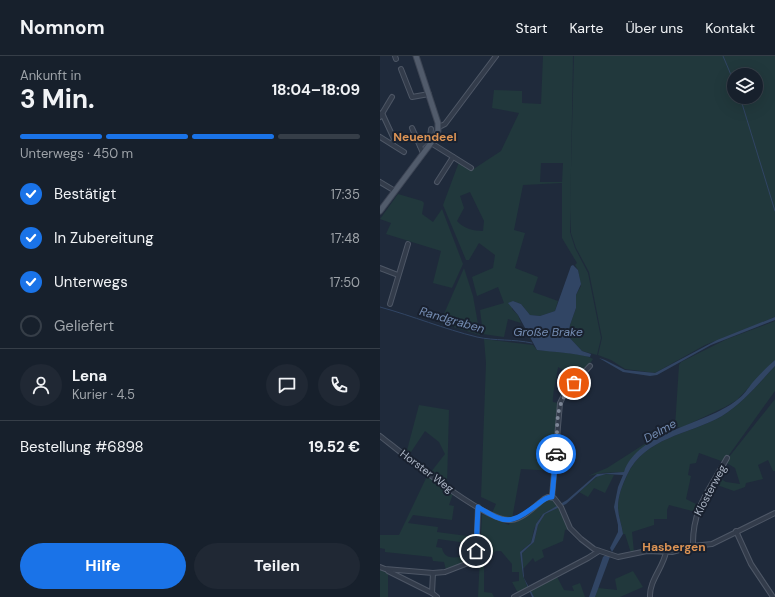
<!DOCTYPE html>
<html lang="de">
<meta charset="utf-8">
<style>
body{margin:0;font-family:"DM Sans",sans-serif;background:#202834;color:#f1f3f6;height:100vh;display:flex;flex-direction:column;font-size:15px;white-space:nowrap}
*{box-sizing:border-box;margin:0}
p{font-size:13px;color:#9ea3a9}
.icon{flex:none;width:22px;height:22px;fill:none;stroke:currentColor;stroke-width:2;stroke-linecap:round;stroke-linejoin:round}
.map{position:relative;flex:1;overflow:hidden}
.details{display:flex;flex-direction:column;background:#17202c;width:380px}
.details>*{flex:none}
.buttons{position:absolute;left:347px;top:12px;display:grid;gap:8px}
.buttons a{display:grid;place-items:center;width:36px;height:36px;border-radius:50%;background:#17202c;box-shadow:0 4px 16px #0002,0 0 0 1px #363e48;font-size:20px}
.pin{position:absolute;display:grid;place-items:center;width:34px;height:34px;color:#fff;margin:-17px;border:2px solid #fff;border-radius:50%;box-shadow:0 1px 4px #0007}
.courier{position:absolute;display:grid;place-items:center;width:40px;height:40px;margin:-20px;border:3px solid #1a73e8;border-radius:50%;background:#fff;color:#222;box-shadow:0 1px 5px #0007}
.summary em{font-style:normal;font-weight:700}
.summary div{display:flex;flex-direction:column-reverse}
.summary{display:flex;align-items:center;justify-content:space-between;height:68px;padding:0 20px}
h1{font-size:26px;font-weight:700;line-height:30px}
.bar{display:grid;grid-template-columns:repeat(4,1fr);gap:6px 4px;align-content:center;height:48px;padding:0 20px}
.bar i{height:5px;border-radius:3px;background:#363e48}
.bar .selected{background:#1a73e8}
.bar p{grid-column:span 4}
.line{display:flex;align-items:center;gap:10px;padding:0 20px;border-top:1px solid #363e48}
.line div{flex:1}
.round{display:grid;place-items:center;flex:none;width:42px;height:42px;border-radius:21px;background:#202834}
ol{padding:0 20px;list-style:none}
li{display:flex;align-items:center;gap:12px;height:44px}
li p{margin-inline-start:auto}
li .icon{padding:4px;border-radius:50%;background:#1a73e8;color:#fff;stroke-width:4}
li:last-child{color:#9ea3a9}
li i{width:22px;height:22px;border:2px solid #363e48;border-radius:50%}
.primary-button{display:flex;gap:8px;margin-top:auto;padding:8px 20px}
.primary-button a{flex:1;height:46px;border-radius:24px;background:#1a73e8;color:#fff;font-size:16px;font-weight:700;line-height:46px;text-align:center}
.primary-button a+a{background:#202834;color:#f1f3f6}
header{display:flex;align-items:center;gap:24px;box-sizing:border-box;height:56px;padding:0 20px;background:#17202c;border-bottom:1px solid #363e48}
header strong{font-size:19px}
nav{display:flex;gap:22px;margin-inline-start:auto;font-size:14px}
main{display:flex;flex:1;min-height:0}
.map>svg:first-child{display:block}
.green{fill:#21383c;fill-rule:evenodd}
.water{fill:#314564}
.lines{fill:none;stroke-linecap:round;stroke-linejoin:round}
.stream{stroke:#314564;stroke-width:1}
.minor-casing{stroke:#4e5766;stroke-width:6}
.major-casing{stroke:#3d4554;stroke-width:7}
.minor{stroke:#333c4b;stroke-width:4}
.major{stroke:#515b6b;stroke-width:5}
.done{stroke:#7c8696;stroke-width:4;stroke-dasharray:0 7.2}
.route{stroke:#1a73e8;stroke-width:5}
.labels{text-anchor:middle;dominant-baseline:central;stroke-width:4;stroke-linejoin:round;paint-order:stroke}
.street-label{font-size:11px;fill:#aeb7c7;stroke:#19212f}
.neighbourhood-label{font-size:12px;font-weight:bold;fill:#dc9354;stroke:#19212f}
.water-label{font-size:12px;font-style:italic;fill:#748cb2;stroke:#19212f}
</style>
<header>
<strong>Nomnom</strong>
<nav><a>Start</a><a>Karte</a><a>Über uns</a><a>Kontakt</a></nav>
</header>
<main>
<section class="details">
<div class="summary"><div><h1>3 Min.</h1><p>Ankunft in</p></div><em>18:04–18:09</em></div>
<div class="bar"><i class="selected"></i><i class="selected"></i><i class="selected"></i><i></i><p>Unterwegs · 450 m</p></div>
<ol>
<li><svg class="icon" aria-label="check" viewBox="0 0 24 24"><path d="M5 12l5 5 9-10"/></svg>Bestätigt<p>17:35</p></li>
<li><svg class="icon" aria-label="check" viewBox="0 0 24 24"><path d="M5 12l5 5 9-10"/></svg>In Zubereitung<p>17:48</p></li>
<li><svg class="icon" aria-label="check" viewBox="0 0 24 24"><path d="M5 12l5 5 9-10"/></svg>Unterwegs<p>17:50</p></li>
<li><i></i>Geliefert</li>
</ol>
<div class="line" style="height:72px"><a class="round"><svg class="icon" aria-label="person" viewBox="0 0 24 24"><circle cx="12" cy="8" r="4"/><path d="M4 21q1-7 8-7t8 7"/></svg></a><div><b>Lena</b><p>Kurier · 4.5</p></div><a class="round"><svg class="icon" aria-label="chat" viewBox="0 0 24 24"><path d="M4 5h16v11H9l-5 4z"/></svg></a><a class="round"><svg class="icon" aria-label="phone" viewBox="0 0 24 24"><path d="M5 4h4l2 5-3 2q2 4 5 5l2-3 5 2v4C11 20 4 13 5 4z"/></svg></a></div>
<div class="line" style="height:52px"><div>Bestellung #6898</div><b>19.52 €</b></div>
<div class="primary-button"><a>Hilfe</a><a>Teilen</a></div>
</section>
<div class="map">
<svg width="395" height="541" viewBox="0 0 395 541">
<rect width="100%" height="100%" fill="#1f2a3b"/>
<g class="green">
<path d="M163 0H193L190 176 195 192 208 217 221 282 217 299 202 295 188 280 190 269 196 252V239L201 230 198 214 195 209 197 207 182 182V127L143 129 134 174 145 177 135 212 158 221 153 236 178 245 175 255 160 260 150 259 141 248 133 245 132 253 138 259 141 267 128 263 124 281 103 278 100 254 124 247 118 231 97 240 92 221 113 212 115 199 99 187 89 204H86L63 149 79 106 92 114 121 95 139 57 112 52 114 34 142 35V47L161 48ZM161 107H183L182 126H160ZM90 136 104 165 103 175C93 175 83 172 77 165L84 152 80 140Z"/>
<path d="M194 0H395V261L325 289 275 317 245 313 231 304 218 299 222 282 209 216 196 192 191 177 190 149ZM354 19H376V41H354Z"/>
<polygon points="18,138 42,145 44,147 42,158 53,166 62,153 83,208 72,232 53,227 61,195 6,178 11,167 0,163"/>
<polygon points="84,212 93,240 100,279 60,267"/>
<polygon points="395,265 395,304 357,344 345,351 269,387 249,406 244,416 222,417 208,420 227,412 274,382 300,372 299,371 295,371 299,309 301,306 347,283"/>
<path d="M104 283 153 289 157 294C167 295 206 297 213 303L209 309 197 323 178 311C177 320 172 339 173 346L178 347 174 415 141 413 132 463 128 464 112 457 116 448 101 441 106 307Z"/>
<path d="M395 310V335L344 406 319 397 316 407 310 408 308 419 311 420 306 443 318 449 316 456 289 449 287 454V463H274V469L252 476 254 496 251 497 245 478H243C242 469 238 460 238 451 238 440 242 430 247 419 265 381 308 379 342 360 363 347 378 328 395 310Z"/>
<polygon points="395,343 395,415 393,415 388,404 378,409 383,423 366,427 365,431 354,435 334,428 338,421 346,426 360,428 355,412 345,406"/>
<polygon points="39,349 69,354 67,429 51,416 65,398 59,386 45,375 29,399 26,398"/>
<path d="M48 418 73 438 69 449 74 450 72 464 33 459 28 467 58 471 57 476 95 481 94 488 58 483 56 491 62 492C65 508 84 499 95 498L94 504 66 514 64 506 53 505 52 501 5 496V493L0 492V479H19Z"/>
<polygon points="226,418 234,419 225,437 214,432 208,441 199,436 218,420"/>
<polygon points="169,442 174,443 178,450 161,460 154,473 151,487 140,496 143,520 148,532 138,537 132,526 139,525 139,516 132,516 132,508 121,495 116,495 104,505 104,536 112,537 114,541 98,541 102,458 129,469 130,466 144,461"/>
<polygon points="179,451 188,473 185,474 183,485 162,494 164,501 155,506 153,502 143,513 142,497 154,486 158,469 165,458"/>
<polygon points="0,514 8,517 8,541 0,541"/>
<polygon points="253,515 263,531 240,541 215,541 218,532 237,534 235,523"/>
<polygon points="177,521 184,534 194,535 192,530 200,527 205,541 154,541 150,534"/>
</g>
<g class="water">
<path d="M193 209 198 214 201 228 196 239V252L190 269 188 280 202 295 211 298 210 301C192 297 175 296 157 294L138 259 128 247 133 245 141 248 150 259 160 260 175 255 191 210Z"/>
<polygon points="395,261 395,264 331,289 277,319 270,320 243,316 219,302 225,304 245,314 275,317 337,284"/>
<path d="M395 304V310C378 328 363 347 342 360 308 379 265 381 247 419 242 430 238 440 238 451 238 460 242 469 243 478L232 496 230 492 238 476V469L234 451 238 431 243 419 226 418 216 421 186 448 165 458 158 469 154 486 142 497 144 522 154 541H152L143 520 140 496 151 487 156 468 163 458 187 444 217 418 244 416C258 375 326 369 357 344 364 339 368 332 373 326 380 318 387 311 395 304Z"/>
<polygon points="229,496 231,498 215,541 209,541 223,501"/>
</g>
<g class="lines">
<g class="stream">
<polyline points="343,0 354,26"/>
<polyline points="360,41 395,155"/>
<path d="M0 251C33 260 64 273 97 281 115 285 134 283 152 287"/>
</g>
<g class="minor-casing">
<g id="minor">
<polyline points="15,0 16,3"/>
<polyline points="21,13 32,41 49,38"/>
<polyline points="2,57 14,83 12,88"/>
<polyline points="0,61 12,41"/>
<polyline points="59,71 65,68 116,0"/>
<polyline points="32,72 43,97"/>
<polyline points="0,81 24,96"/>
<polyline points="51,87 91,112"/>
<polyline points="40,90 50,81 51,73"/>
<polyline points="0,126 15,135"/>
<polyline points="57,126 73,101"/>
<polyline points="0,212 18,219"/>
<polyline points="10,248 28,188"/>
<path d="M0 380C22 397 106 467 131 464 143 463 155 450 164 443L168 441 174 442 181 451 190 472 201 483 214 493 238 501 267 495 292 496 313 490 332 488 395 457"/>
<polyline points="172,441 180,347 185,337 210,310"/>
<polyline points="356,475 371,508 393,541"/>
<path d="M313 490C312 452 330 433 347 402"/>
<polyline points="0,511 5,513 53,517 52,537 57,541"/>
<polyline points="8,515 52,537"/>
<polyline points="53,517 65,516 96,504 98,451"/>
<polyline points="134,541 208,502 219,495"/>
<path d="M270 541C269 525 283 512 286 496"/>
</g>
</g>
<g class="major-casing">
<polyline id="major" points="0,155 51,87 58,75 58,67 36,0"/>
</g>
<use href="#minor" class="minor"/>
<use href="#major" class="major"/>
</g>
<g class="lines">
<path class="done" d="M176 398C179 367 172 352 194 327"/>
<path class="route" d="M96 495 98 451C127 469 131 468 158 448 163 444 166 441 172 441L176 398"/>
</g>
<g class="labels">
<g class="street-label">
<text transform="translate(47 415) rotate(37)">Horster Weg</text>
<text transform="translate(330 434) rotate(-62)">Klosterweg</text>
</g>
<g class="neighbourhood-label">
<text x="45" y="81">Neuendeel</text>
<text x="294" y="491">Hasbergen</text>
</g>
<g class="water-label">
<text transform="translate(72 264) rotate(16)">Randgraben</text>
<text x="168" y="276">Große Brake</text>
<text transform="translate(280 375) rotate(-29)">Delme</text>
</g>
</g>
</svg>
<div class="buttons">
<a><svg class="icon" aria-label="layers" viewBox="0 0 24 24"><path d="M12 4l9 5-9 5-9-5zM3 14l9 5 9-5"/></svg></a>
</div>
<div class="pin" style="left:194px;top:327px;background:#ea580c"><svg class="icon" aria-label="bag" viewBox="0 0 24 24"><path d="M5 8h14l-1 12H6zM9 8a3 3 0 0 1 6 0"/></svg></div>
<div class="pin" style="left:96px;top:495px;background:#1f2937"><svg class="icon" aria-label="home" viewBox="0 0 24 24"><path d="M3 11l9-7 9 7M6 9v11h12V9"/></svg></div>
<div class="courier" style="left:176px;top:398px"><svg class="icon" aria-label="car" viewBox="0 0 24 24"><path d="M5 17H2v-5l4-1 3-4h7l3 4 3 1v5h-3M9 17h6M6 11h13"/><circle cx="7" cy="17" r="2"/><circle cx="17" cy="17" r="2"/></svg></div>
</div>
</main>
